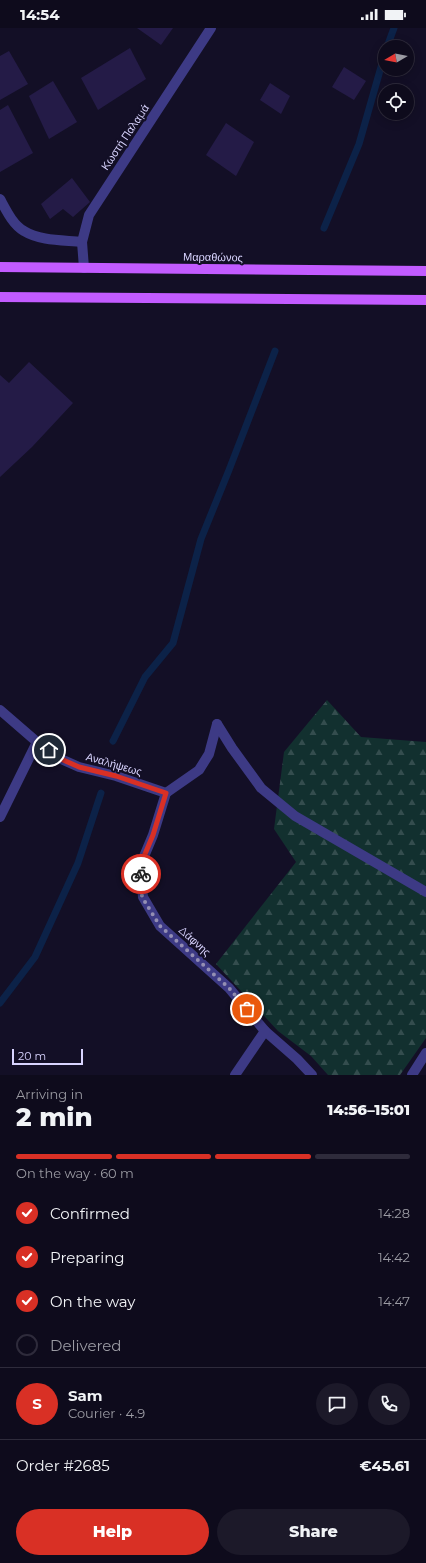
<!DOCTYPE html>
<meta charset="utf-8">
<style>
body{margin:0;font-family:Montserrat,sans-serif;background:#1c1929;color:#f1f3f6;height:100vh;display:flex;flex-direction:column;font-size:15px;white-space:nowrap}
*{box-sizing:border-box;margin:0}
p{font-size:13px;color:#9b9ba3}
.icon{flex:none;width:22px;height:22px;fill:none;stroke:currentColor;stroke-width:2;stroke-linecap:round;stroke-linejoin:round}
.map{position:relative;height:1047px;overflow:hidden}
.sheet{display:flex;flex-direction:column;background:#0e0b1c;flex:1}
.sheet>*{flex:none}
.needle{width:26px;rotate:260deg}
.tools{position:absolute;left:378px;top:12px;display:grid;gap:8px}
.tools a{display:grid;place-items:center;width:36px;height:36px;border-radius:50%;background:#0e0b1c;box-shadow:0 2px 10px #0003,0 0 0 1px #2e2b3b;font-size:20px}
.scale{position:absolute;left:12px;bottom:10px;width:71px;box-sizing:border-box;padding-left:4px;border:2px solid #d9d4ff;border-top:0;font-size:11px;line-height:14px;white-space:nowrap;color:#d9d4ff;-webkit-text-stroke:3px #130f26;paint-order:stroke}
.pin{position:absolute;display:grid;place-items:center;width:34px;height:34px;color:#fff;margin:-17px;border:2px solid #fff;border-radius:50%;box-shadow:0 1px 4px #0007}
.courier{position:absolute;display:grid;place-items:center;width:40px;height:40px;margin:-20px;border:3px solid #d93025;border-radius:50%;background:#fff;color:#222;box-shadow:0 1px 5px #0007}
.overview em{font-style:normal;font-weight:800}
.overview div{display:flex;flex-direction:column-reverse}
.overview{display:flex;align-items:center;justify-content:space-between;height:68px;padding:0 16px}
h1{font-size:26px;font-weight:800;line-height:30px}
.bar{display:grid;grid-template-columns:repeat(4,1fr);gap:6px 4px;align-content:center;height:48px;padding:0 16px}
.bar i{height:5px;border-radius:3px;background:#2e2b3b}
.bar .active{background:#d93025}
.bar p{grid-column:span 4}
.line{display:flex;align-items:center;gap:10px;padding:0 16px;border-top:1px solid #2e2b3b}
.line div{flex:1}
.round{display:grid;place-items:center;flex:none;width:42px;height:42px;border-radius:21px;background:#1c1929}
ol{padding:0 16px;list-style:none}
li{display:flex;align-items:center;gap:12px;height:44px}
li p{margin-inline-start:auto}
li .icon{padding:4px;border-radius:50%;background:#d93025;color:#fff;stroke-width:4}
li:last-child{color:#9b9ba3}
li i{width:22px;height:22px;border:2px solid #2e2b3b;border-radius:50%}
.primary-button{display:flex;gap:8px;margin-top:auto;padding:8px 16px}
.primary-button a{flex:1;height:46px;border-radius:24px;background:#d93025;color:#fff;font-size:16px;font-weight:800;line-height:46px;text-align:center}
.primary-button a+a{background:#1c1929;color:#f1f3f6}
.status{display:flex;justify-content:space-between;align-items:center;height:28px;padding:0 20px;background:#0e0b1c;direction:ltr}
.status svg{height:11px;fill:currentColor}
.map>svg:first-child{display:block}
.forest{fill:url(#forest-firs)}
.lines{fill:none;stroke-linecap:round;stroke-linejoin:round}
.stream{stroke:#0c2248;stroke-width:7}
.building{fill:#241b47}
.street{stroke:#3d3a85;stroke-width:10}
.primary{stroke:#c25bff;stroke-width:10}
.done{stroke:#948fb3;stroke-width:4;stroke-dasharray:0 7.2}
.route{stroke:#d93025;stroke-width:5}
.labels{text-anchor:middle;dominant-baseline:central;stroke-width:4;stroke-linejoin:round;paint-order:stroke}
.street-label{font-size:11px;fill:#d9d4ff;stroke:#130f26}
</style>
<div class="status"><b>14:54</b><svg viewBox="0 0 49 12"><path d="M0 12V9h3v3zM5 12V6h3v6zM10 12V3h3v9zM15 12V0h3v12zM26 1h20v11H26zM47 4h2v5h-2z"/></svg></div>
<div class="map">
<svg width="426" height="1047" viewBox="0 0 426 1047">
<defs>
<pattern id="forest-firs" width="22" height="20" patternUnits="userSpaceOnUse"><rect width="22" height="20" fill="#12302f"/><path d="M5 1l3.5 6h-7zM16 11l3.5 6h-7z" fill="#344d4e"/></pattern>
</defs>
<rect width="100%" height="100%" fill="#130f26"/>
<polygon class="forest" points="327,672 361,709 426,714 426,1010 400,1047 328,1047 311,1028 278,1003 216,936 296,834 274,801 284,724"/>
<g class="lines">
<g class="stream">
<polyline points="387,19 394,0"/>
<polyline points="324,200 359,116 385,25"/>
<polyline points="113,713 145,649 173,615 201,511 229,442 275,323"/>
<polyline points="0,975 35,929 78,835 101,765"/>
</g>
</g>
<g class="building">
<polygon points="137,0 173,0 161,17"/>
<polygon points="130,20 146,51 98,82 81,50"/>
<polygon points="9,23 28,56 0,72 0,28"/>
<polygon points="344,39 366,53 354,72 332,59"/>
<polygon points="53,53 77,94 49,111 29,68"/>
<polygon points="270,55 290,68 281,86 260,72"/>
<polygon points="8,77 33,125 0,144 0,82"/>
<polygon points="226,95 254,114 236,148 206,127"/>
<polygon points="72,150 90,174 73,189 63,181 50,191 41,176"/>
<polygon points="29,334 73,375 32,419 0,449 0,347 9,355"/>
</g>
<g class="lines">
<g class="street">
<path d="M0 171C6 182 13 197 24 203 40 213 64 212 82 214"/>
<polyline points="84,240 82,214 89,187 211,0"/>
<polyline points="0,682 37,714 61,731 79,739 116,748 166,765"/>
<polyline points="217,696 232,720 261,760 295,788 426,864"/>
<polyline points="166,765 153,807 140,838 143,869 160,898 229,960 265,1003 297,1031 312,1047"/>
<polyline points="166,765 199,742 209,726 217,696"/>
<polyline points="0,789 37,714"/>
<polyline points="235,1047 265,1003"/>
<polyline points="412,1047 426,1025"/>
</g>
<g class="primary">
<polyline points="0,239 426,243"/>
<polyline points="0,269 426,272"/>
</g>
</g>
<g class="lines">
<polyline class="done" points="141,846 142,869 160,898 229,960 247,981"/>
<polyline class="route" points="49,722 61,731 79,739 116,748 166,765 153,807 140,838 141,846"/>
</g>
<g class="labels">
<g class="street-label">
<text transform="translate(125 109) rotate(-56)">Κωστή Παλαμά</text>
<text transform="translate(213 229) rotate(1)">Μαραθώνος</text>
<text transform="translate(114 736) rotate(16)">Αναλήψεως</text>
<text transform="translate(195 913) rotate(42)">Δάφνης</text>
</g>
</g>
</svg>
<div class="tools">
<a><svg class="needle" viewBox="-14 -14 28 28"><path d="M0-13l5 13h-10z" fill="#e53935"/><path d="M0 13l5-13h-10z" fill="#9b9ba3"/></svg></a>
<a><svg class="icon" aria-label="locate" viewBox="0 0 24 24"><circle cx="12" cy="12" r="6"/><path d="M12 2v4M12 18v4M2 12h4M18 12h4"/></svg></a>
</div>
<div class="scale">20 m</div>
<div class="pin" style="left:247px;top:981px;background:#ea580c"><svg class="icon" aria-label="bag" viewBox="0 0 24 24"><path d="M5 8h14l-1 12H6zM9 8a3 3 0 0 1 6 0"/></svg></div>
<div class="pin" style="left:49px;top:722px;background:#1f2937"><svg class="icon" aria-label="home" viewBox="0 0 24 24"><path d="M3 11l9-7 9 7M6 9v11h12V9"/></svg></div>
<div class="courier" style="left:141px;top:846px"><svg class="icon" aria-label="bike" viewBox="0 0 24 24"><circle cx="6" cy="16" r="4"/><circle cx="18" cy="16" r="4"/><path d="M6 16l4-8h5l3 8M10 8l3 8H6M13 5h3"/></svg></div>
</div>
<section class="sheet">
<div class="overview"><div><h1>2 min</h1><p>Arriving in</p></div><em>14:56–15:01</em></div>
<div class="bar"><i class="active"></i><i class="active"></i><i class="active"></i><i></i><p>On the way · 60 m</p></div>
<ol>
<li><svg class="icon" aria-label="check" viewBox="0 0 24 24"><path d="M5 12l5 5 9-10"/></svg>Confirmed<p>14:28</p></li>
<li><svg class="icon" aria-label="check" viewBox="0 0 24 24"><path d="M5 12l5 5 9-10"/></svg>Preparing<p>14:42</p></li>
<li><svg class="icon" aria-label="check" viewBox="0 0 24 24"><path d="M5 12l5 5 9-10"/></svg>On the way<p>14:47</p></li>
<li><i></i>Delivered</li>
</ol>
<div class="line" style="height:72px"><b class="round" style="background:#d93025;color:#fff">S</b><div><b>Sam</b><p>Courier · 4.9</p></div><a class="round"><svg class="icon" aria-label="chat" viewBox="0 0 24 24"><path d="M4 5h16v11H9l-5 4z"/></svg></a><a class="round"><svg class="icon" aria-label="phone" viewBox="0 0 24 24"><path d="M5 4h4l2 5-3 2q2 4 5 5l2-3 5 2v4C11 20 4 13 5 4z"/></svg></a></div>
<div class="line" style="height:52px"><div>Order #2685</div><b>€45.61</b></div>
<div class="primary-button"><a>Help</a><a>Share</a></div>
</section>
